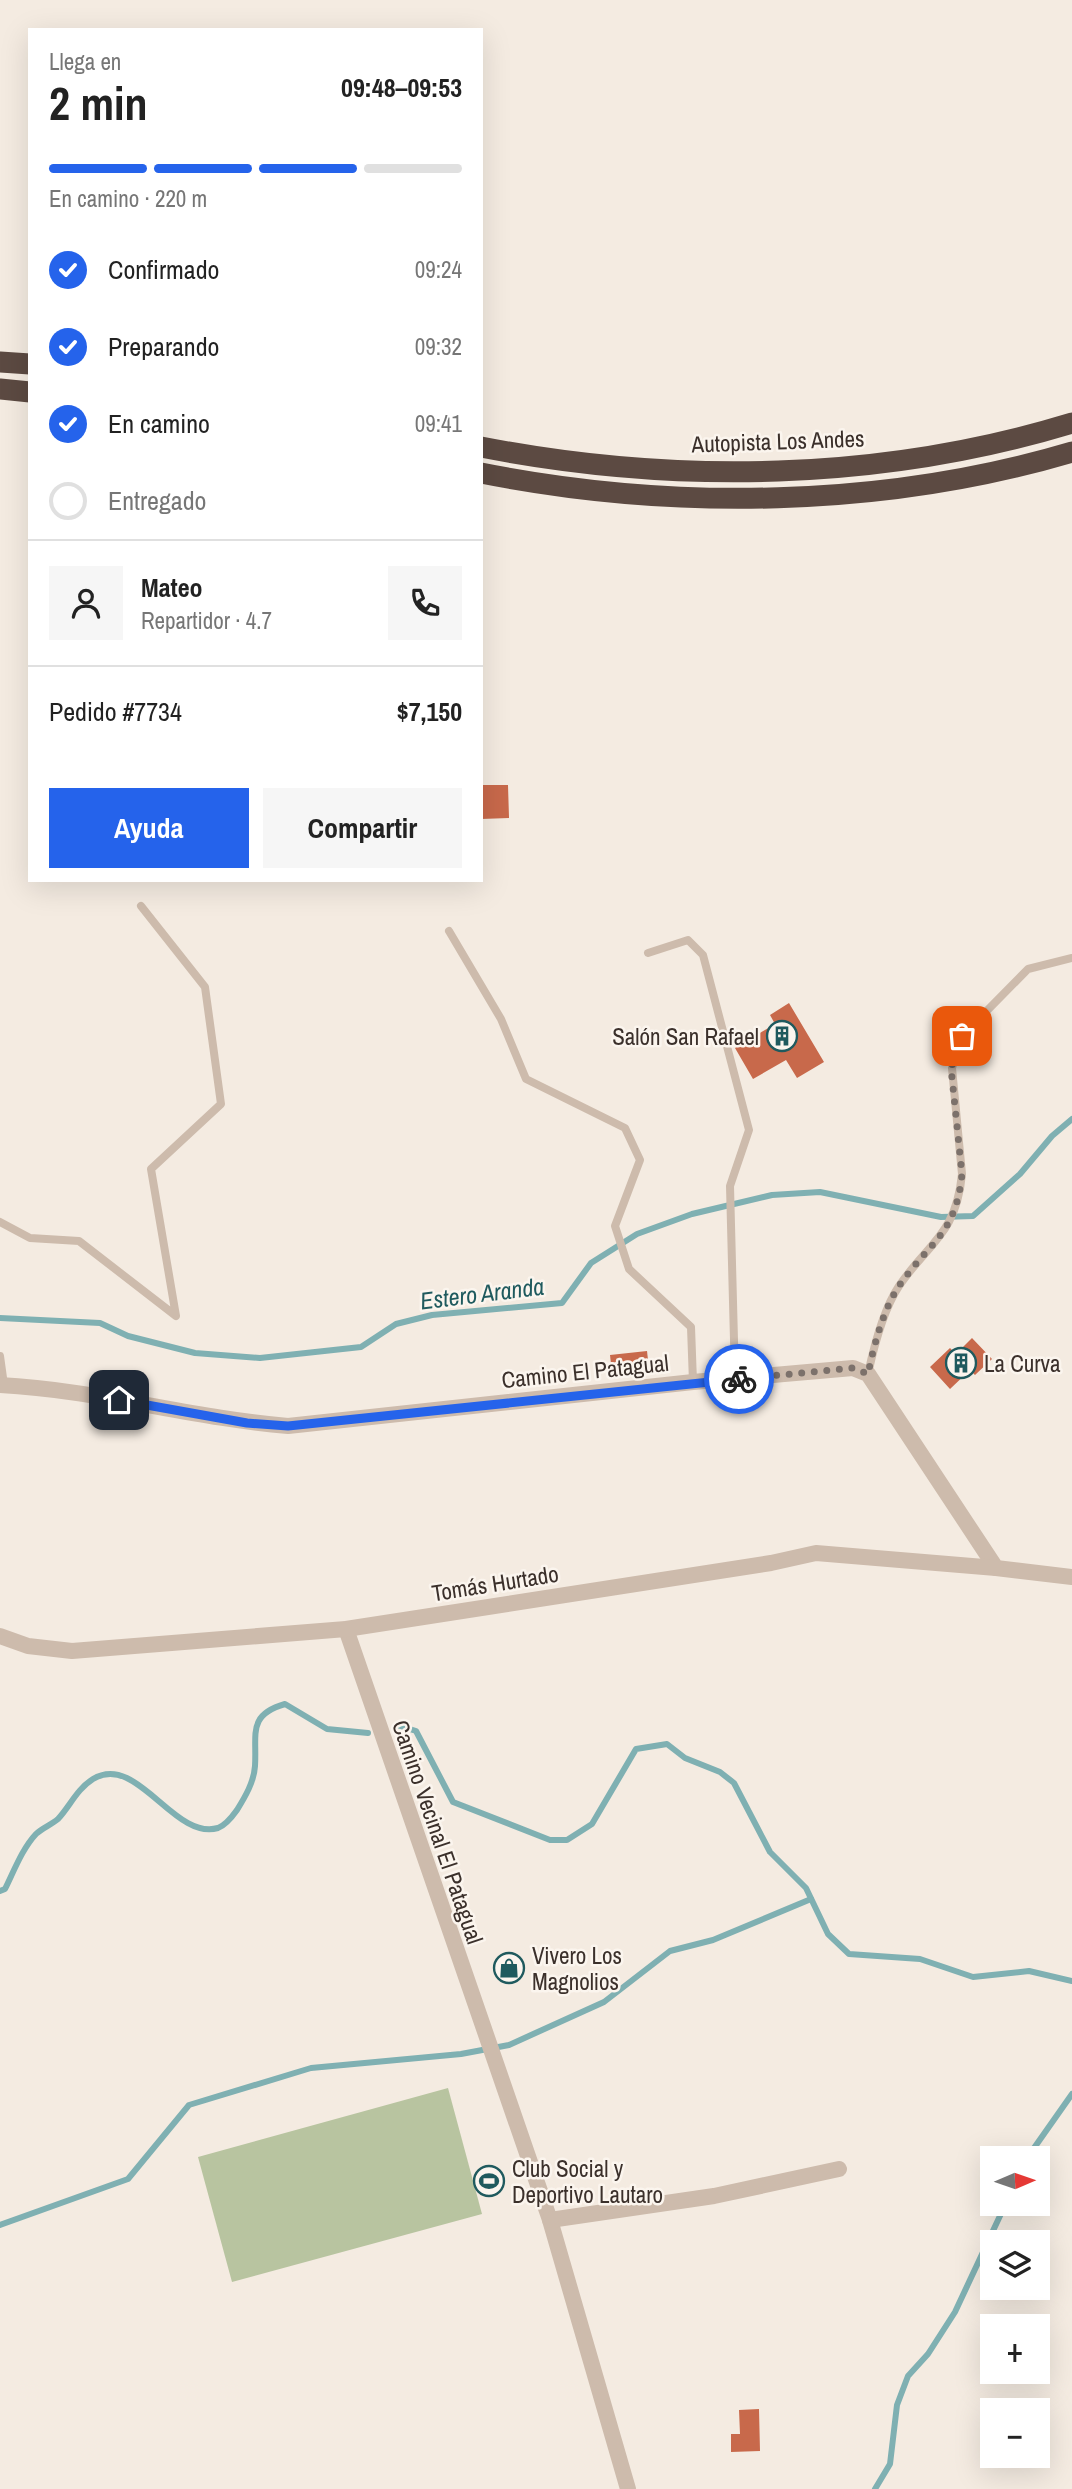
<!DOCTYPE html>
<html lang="es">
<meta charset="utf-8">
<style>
body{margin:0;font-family:"Archivo Narrow",sans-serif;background:#f6f6f6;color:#222;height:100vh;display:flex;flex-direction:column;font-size:26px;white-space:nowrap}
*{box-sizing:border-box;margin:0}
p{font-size:23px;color:#767676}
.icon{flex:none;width:38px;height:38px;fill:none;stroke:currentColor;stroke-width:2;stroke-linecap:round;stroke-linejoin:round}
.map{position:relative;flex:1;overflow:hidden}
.side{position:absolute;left:28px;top:28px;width:455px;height:854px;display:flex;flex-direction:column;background:#fff;border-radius:0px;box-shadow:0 7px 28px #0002}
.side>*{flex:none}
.needle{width:46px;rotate:88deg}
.fabs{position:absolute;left:980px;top:2146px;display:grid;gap:14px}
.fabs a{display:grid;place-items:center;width:70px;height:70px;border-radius:0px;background:#fff;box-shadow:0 7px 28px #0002;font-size:35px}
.pin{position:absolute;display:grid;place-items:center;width:60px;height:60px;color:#fff;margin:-30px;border-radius:14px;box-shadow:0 4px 10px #0006}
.courier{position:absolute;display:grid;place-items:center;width:70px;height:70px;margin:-35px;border:5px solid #2563eb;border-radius:50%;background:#fff;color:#222;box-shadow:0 2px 9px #0007}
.head em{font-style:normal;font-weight:700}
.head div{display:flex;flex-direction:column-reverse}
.head{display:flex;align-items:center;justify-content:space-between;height:119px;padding:0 21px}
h1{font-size:46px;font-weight:700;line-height:52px}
.bar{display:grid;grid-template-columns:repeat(4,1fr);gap:10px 7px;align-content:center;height:84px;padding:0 21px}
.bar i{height:9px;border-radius:5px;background:#e0e0e0}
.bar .selected{background:#2563eb}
.bar p{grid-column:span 4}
.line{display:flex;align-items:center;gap:18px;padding:0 21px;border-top:2px solid #e0e0e0}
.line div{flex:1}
.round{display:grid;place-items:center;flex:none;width:74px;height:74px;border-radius:0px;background:#f6f6f6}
ol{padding:0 21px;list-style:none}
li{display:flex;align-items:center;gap:21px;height:77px}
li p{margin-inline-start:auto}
li .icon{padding:7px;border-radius:50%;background:#2563eb;color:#fff;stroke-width:4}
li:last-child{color:#767676}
li i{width:38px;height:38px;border:4px solid #e0e0e0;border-radius:50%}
.primary-button{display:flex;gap:14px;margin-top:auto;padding:14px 21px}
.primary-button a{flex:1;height:80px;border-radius:0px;background:#2563eb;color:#fff;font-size:28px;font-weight:700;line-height:80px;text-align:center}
.primary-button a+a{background:#f6f6f6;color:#222}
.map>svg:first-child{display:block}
.grass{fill:#b8c4a0}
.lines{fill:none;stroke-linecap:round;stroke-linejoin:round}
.stream{stroke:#7fb0b2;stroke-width:6}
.building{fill:#c8694b}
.service{stroke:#cdbbac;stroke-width:8}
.minor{stroke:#cdbbac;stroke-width:16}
.motorway{stroke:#5c4a42;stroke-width:21}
.done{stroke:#7c716b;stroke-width:7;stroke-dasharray:0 12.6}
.route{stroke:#2563eb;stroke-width:9}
.labels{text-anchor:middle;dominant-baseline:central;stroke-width:5;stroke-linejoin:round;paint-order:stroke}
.street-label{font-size:23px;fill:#3b302b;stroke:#fbf5ee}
.poi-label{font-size:23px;fill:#3b302b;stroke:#fbf5ee;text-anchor:start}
.water-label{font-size:24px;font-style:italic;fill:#1f5a5e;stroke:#fbf5ee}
</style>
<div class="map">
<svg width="1072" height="2489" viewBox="0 0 1072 2489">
<rect width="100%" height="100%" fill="#f4ebe1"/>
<polygon class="grass" points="448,2088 482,2214 232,2282 198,2157"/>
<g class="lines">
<g class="stream">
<polyline points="0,1318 100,1323 128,1336 195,1353 260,1358 361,1347 396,1324 432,1315 562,1303 591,1263 637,1234 692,1214 772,1195 820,1192 941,1217 973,1216 1020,1174 1052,1136 1072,1119"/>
<polyline points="397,1725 416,1731 453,1802 550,1840 567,1840 592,1824 636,1749 667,1744 685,1758 720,1772 734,1783 770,1852 806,1888 828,1934 849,1954 920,1959 973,1977 1029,1971 1072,1981"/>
<path d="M0 1891 5 1889C14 1871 22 1849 36 1834 42 1828 51 1825 58 1819 70 1806 77 1789 93 1779 137 1752 174 1841 218 1828 226 1825 232 1817 237 1810 245 1797 254 1782 255 1766 257 1734 247 1715 285 1704L327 1729 368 1733"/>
<polyline points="1027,2158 1072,2094"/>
<polyline points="0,2225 128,2179 189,2105 311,2068 461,2054 509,2045 604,2002 670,1951 713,1940 811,1899"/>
<polyline points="875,2489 890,2464 897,2405 908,2376 928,2354 955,2312 1006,2203"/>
</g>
</g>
<g class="building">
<polygon points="481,785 508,785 509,818 481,819"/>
<polygon points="789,1003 824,1062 797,1078 786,1060 753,1079 735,1048 775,1024 770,1015"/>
<polygon points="972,1338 992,1359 975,1375 970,1370 950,1389 930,1367 950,1348 956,1354"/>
<polygon points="647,1351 649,1369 612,1373 610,1355"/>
<polygon points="759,2409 760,2451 731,2452 731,2434 740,2434 739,2410"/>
</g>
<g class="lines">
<g class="service">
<polyline points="449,931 501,1019 526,1079 625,1128 640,1160 615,1226 629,1269 691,1327 693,1382"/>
<polyline points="648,953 688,940 703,955 749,1130 730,1186 735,1379"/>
<polyline points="0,1222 30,1238 79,1241 176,1316 151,1169 221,1104 205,987 141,906"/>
<polyline points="0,1356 4,1385"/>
<path d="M868 1374C874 1346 883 1310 899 1286 929 1242 956 1235 962 1174L952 1068 962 1036 1028 969 1072 958"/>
</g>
<g class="minor">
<path d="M0 1385C97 1390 191 1418 288 1426L693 1382 853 1368 868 1374 996 1568 1072 1577"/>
<polyline points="346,1629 550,2220 628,2489"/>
<polyline points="0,1636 28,1646 72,1651 346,1629 771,1563 816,1553 996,1568"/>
<polyline points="550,2220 714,2196 839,2169"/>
</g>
<g class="motorway">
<polyline points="0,362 30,364"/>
<polyline points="0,389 30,392"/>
<path d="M481 447C676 485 882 481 1072 423"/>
<path d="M481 473C673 511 884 508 1072 452"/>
</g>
</g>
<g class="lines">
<path class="done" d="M739 1379 853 1368 868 1374C874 1345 883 1310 899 1286 929 1242 956 1235 962 1174L951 1068 962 1036"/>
<polyline class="route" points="119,1400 247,1423 288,1426 739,1379"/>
</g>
<defs>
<g id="building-ring" transform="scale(1.575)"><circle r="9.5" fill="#fbf5ee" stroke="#1f5a5e" stroke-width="1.5"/><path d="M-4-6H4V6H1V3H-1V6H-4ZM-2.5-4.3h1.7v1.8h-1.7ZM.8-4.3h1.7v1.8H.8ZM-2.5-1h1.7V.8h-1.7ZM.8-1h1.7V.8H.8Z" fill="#1f5a5e"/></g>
<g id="shop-ring" transform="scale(1.575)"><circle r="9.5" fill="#fbf5ee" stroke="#1f5a5e" stroke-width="1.5"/><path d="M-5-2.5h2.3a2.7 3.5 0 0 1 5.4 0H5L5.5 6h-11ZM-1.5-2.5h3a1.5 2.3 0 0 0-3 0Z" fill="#1f5a5e"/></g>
<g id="stadium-ring" transform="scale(1.575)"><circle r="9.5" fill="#fbf5ee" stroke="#1f5a5e" stroke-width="1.5"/><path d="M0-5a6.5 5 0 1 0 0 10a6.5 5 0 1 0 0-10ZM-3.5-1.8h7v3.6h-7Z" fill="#1f5a5e"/></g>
</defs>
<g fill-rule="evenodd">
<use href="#building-ring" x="782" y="1036"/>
<use href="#building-ring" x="961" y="1363"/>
<use href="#shop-ring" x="509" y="1968"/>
<use href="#stadium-ring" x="489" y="2181"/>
</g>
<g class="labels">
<g class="street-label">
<text transform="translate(778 441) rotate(-2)">Autopista Los Andes</text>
<text transform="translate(585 1371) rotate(-6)">Camino El Patagual</text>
<text transform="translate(495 1583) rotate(-9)">Tomás Hurtado</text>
<text transform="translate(438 1832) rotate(71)">Camino Vecinal El Patagual</text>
</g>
<g class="poi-label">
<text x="759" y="1036" text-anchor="end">Salón San Rafael</text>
<text x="984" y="1363">La Curva</text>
<text x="532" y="1955">Vivero Los<tspan x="532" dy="26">Magnolios</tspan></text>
<text x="512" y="2168">Club Social y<tspan x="512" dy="26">Deportivo Lautaro</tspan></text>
</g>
<g class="water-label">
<text transform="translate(482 1293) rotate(-7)">Estero Aranda</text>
</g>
</g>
</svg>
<div class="fabs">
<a><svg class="needle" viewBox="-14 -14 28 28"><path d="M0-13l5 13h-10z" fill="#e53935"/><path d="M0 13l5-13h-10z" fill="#767676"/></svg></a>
<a><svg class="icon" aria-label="layers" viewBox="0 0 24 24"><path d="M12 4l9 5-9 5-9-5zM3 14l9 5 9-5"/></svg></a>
<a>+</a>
<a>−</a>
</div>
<div class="pin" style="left:962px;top:1036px;background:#ea580c"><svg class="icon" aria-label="bag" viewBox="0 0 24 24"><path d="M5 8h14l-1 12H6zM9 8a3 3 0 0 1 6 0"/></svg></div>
<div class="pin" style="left:119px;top:1400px;background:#1f2937"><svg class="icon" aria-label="home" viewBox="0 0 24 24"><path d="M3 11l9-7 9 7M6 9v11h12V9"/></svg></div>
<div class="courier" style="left:739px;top:1379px"><svg class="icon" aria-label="bike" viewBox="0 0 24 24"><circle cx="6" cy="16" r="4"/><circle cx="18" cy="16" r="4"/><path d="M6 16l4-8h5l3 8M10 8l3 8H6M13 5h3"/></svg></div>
<section class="side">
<div class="head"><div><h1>2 min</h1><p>Llega en</p></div><em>09:48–09:53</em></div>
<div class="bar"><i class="selected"></i><i class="selected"></i><i class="selected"></i><i></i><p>En camino · 220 m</p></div>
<ol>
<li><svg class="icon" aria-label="check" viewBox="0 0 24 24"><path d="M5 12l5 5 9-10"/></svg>Confirmado<p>09:24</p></li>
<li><svg class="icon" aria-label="check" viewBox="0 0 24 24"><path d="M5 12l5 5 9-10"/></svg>Preparando<p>09:32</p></li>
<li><svg class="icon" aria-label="check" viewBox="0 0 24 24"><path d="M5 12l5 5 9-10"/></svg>En camino<p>09:41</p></li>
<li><i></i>Entregado</li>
</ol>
<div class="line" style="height:126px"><a class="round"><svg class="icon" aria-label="person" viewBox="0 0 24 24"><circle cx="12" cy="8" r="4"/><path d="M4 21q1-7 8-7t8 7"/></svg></a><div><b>Mateo</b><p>Repartidor · 4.7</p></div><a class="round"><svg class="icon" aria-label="phone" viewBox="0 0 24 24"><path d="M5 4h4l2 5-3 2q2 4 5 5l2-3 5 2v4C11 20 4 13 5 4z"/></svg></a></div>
<div class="line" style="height:91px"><div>Pedido #7734</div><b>$7,150</b></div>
<div class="primary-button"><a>Ayuda</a><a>Compartir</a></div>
</section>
</div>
